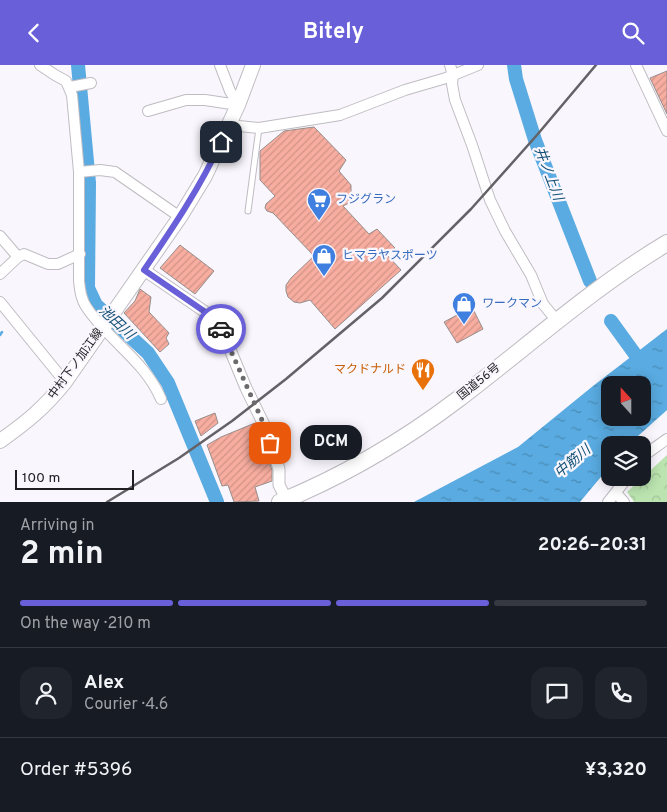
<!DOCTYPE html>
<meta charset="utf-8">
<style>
body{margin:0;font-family:Overpass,"Noto Sans JP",sans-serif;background:#20242c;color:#f1f3f6;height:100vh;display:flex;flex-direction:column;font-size:19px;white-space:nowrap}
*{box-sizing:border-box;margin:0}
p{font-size:16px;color:#9ea1a6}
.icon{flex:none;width:28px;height:28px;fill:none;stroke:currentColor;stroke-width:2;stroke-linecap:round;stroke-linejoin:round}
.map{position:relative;height:437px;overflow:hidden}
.sheet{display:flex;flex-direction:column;background:#171b24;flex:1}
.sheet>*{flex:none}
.needle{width:32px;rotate:339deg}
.buttons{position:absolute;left:601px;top:311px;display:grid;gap:10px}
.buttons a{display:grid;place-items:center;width:50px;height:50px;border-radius:10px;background:#171b24;box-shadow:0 2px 12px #0003;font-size:25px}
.scale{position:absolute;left:15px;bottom:12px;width:119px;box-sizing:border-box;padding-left:5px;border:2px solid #1f1e20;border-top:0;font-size:14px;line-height:18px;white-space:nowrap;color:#1f1e20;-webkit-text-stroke:4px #faf6fd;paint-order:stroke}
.pin{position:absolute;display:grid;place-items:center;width:42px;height:42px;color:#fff;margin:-21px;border-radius:10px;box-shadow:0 2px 8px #0006}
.courier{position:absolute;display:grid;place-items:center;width:50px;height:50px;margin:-25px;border:4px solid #6960d9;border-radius:50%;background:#fff;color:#222;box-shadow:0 1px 6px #0007}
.bubble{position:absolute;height:35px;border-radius:15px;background:#171b24;box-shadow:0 2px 12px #0003;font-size:16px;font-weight:700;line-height:35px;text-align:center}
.summary em{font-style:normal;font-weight:700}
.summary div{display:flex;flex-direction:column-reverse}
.summary{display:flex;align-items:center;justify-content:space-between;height:85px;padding:0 20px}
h1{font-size:32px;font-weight:700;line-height:38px}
.bar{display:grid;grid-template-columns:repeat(4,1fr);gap:8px 5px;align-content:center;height:60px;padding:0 20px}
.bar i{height:6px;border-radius:4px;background:#363941}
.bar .active{background:#6960d9}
.bar p{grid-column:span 4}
.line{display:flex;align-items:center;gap:12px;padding:0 20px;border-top:1px solid #363941}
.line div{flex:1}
.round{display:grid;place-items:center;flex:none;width:52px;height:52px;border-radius:15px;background:#20242c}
header{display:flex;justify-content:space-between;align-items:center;height:65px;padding:0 20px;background:#6960d9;color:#fff;font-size:22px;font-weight:700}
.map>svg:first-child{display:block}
.forest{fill:url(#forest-crowns)}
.water{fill:url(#water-ripples);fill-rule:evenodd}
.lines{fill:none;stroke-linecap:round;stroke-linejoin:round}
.stream{stroke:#59abe1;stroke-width:2.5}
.river{stroke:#59abe1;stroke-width:14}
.building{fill:url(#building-hatch);stroke:#958e8d}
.service-casing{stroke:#bfbcc2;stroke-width:7}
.minor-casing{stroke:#bfbcc2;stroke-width:12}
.tertiary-casing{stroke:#bfbcc2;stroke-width:13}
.secondary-casing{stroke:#bfbcc2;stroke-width:16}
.trunk-casing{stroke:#bfbcc2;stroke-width:18}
.service{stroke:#fff;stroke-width:5}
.minor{stroke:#fff;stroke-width:10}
.tertiary{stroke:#fff;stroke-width:11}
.secondary{stroke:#fff;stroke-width:14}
.trunk{stroke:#fff;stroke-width:16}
.rail{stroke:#646266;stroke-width:2.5}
.done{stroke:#6c6a6d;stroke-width:5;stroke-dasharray:0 9}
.route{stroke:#6960d9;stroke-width:6}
.labels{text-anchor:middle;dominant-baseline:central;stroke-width:4.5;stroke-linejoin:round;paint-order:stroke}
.shop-label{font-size:12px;fill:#366cbe;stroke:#faf6fd;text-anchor:start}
.street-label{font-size:12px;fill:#1f1e20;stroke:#faf6fd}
.food-label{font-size:12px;fill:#c56008;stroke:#faf6fd;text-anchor:end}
.water-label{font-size:14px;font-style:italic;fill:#135176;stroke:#faf6fd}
</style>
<header><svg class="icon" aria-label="back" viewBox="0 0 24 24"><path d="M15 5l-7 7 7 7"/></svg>Bitely<svg class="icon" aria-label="search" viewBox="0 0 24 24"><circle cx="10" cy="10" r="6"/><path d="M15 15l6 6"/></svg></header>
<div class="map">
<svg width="667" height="437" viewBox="0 0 667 437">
<defs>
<pattern id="forest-crowns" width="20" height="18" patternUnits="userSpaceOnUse" patternTransform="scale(1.25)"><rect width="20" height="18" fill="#bbe4b0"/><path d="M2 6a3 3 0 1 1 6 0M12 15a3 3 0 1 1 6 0" fill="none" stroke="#a0c397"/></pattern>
<pattern id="water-ripples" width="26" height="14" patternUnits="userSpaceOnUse" patternTransform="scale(1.25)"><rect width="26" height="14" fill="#59abe1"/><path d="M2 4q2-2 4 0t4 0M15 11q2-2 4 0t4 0" fill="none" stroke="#498bb6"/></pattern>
<pattern id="building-hatch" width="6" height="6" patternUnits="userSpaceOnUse" patternTransform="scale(1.25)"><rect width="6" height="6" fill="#f7ad9f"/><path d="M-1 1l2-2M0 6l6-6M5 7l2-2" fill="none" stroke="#d39489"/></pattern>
</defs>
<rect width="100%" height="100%" fill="#faf6fd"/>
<polygon class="forest" points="667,390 667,437 634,437 627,427"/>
<path class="water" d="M667 264V345L628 380H610V401L580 437H414L518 382 593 321ZM610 320H642V352H610Z"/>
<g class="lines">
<polyline class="stream" points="0,270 2,267"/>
<g class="river">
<polyline points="78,0 89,118 88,223 96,240 148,288 168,318 217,437"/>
<polyline points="514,0 516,14 535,75 590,216"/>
<polyline points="611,256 645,303"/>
</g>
</g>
<g class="building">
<polygon points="667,6 667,49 650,13"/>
<polygon points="314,62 346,95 339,106 351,120 351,137 343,141 369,169 377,164 395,183 387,190 401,205 335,264 310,235 300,238 294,237 288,232 286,226 286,220 291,213 314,191 273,148 267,146 265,143 266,139 275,131 260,115 260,86 284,66"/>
<polygon points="180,180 214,206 195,229 160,203"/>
<polygon points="140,224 151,232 149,247 169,268 166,273 169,279 160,287 124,248 135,236"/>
<polygon points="472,242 483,264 457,278 444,257"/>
<polygon points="215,348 218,358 201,371 195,356"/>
<polygon points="255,358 272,405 272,416 255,422 259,436 234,437 228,420 222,421 207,380 221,372"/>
</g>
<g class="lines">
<g class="service-casing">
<polyline id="service" points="248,146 259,63"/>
</g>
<g class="minor-casing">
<g id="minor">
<path d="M40 0 55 10 66 16 72 30 79 107V216C80 225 81 235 87 243 109 276 145 296 161 334"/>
<polyline points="220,0 230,26 238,40"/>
<polyline points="450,0 453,10 452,19 455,35 472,80 490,135 505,166 531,210 543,239 557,256"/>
<polyline points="636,0 667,66"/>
<polyline points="70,22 91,18"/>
<polyline points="148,46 186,35 205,35 238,40"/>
<polyline points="229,60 259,63 340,50 405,25 446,13 478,0"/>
<polyline points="79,107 100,105 115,107 180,152"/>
<polyline points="0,171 18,192"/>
<polyline points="0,209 18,192 24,189 48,199 58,199 80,189"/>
<polyline points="0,237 65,317"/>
<polyline points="642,394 646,389 667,374"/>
<polyline points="616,428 624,437"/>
<polyline points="608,437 628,412"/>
</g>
</g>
<g class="tertiary-casing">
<polyline id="tertiary" points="144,205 214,253 224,270 246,323 266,364 279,404 279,420 288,437"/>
</g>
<g class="secondary-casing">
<path id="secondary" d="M0 376C27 357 44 343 65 317L180 152 205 111 238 40 253 0"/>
</g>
<g class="trunk-casing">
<path id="trunk" d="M280 437C343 411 403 376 457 335 527 282 592 223 667 178"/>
</g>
<use href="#service" class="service"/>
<use href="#minor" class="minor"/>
<use href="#tertiary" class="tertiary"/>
<use href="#secondary" class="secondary"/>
<use href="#trunk" class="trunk"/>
<polyline class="rail" points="107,437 179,393 232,356 286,314 382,233 471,144 537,70 596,0"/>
</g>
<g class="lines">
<polyline class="done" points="221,264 266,364 270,378"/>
<path class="route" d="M221 264 214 253 144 205C172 164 200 123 221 77"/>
</g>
<defs>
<g id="supermarket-pin" transform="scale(1.25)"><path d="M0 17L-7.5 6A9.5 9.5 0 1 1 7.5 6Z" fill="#3f7fe0" stroke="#faf6fd"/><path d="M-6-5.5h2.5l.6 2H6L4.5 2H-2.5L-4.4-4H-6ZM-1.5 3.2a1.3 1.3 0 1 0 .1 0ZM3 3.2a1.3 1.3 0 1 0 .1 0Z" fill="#fff"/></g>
<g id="shop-pin" transform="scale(1.25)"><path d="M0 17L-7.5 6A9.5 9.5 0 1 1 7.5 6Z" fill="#3f7fe0" stroke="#faf6fd"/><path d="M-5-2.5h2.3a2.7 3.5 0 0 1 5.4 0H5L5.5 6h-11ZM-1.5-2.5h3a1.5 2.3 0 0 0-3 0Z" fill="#fff"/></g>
<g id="restaurant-pin" transform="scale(1.25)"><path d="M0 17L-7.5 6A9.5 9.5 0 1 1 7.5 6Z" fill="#e8710a" stroke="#faf6fd"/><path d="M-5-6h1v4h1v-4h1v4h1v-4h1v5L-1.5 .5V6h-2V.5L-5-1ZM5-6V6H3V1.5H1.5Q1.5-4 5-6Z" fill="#fff"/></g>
</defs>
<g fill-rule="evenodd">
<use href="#supermarket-pin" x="319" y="135"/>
<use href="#shop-pin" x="324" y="191"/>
<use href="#shop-pin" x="464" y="239"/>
<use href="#restaurant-pin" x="423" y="305"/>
</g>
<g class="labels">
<g class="shop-label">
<text x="336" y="135">フジグラン</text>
<text x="342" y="191">ヒマラヤスポーツ</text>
<text x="482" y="239">ワークマン</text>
</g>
<g class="street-label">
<text transform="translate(76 299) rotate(-54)">中村下ノ加江線</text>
<text transform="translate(479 317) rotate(-39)">国道56号</text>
</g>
<g class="food-label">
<text x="406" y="305">マクドナルド</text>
</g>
<g class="water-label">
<text transform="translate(548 109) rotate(69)">井ノ上川</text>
<text transform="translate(116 258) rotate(43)">池田川</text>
<text transform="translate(573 397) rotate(-40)">中筋川</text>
</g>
</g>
</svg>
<div class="buttons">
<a><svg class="needle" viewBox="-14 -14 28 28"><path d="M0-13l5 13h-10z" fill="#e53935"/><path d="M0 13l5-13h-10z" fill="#9ea1a6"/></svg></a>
<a><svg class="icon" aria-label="layers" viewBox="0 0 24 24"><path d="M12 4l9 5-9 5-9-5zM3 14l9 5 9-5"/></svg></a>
</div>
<div class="scale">100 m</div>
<div class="pin" style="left:270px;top:378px;background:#ea580c"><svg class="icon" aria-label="bag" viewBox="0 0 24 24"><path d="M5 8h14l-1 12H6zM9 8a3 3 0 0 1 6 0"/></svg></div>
<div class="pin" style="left:221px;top:77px;background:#1f2937"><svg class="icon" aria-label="home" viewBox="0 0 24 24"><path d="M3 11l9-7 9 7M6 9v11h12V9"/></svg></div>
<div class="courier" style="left:221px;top:264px"><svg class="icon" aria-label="car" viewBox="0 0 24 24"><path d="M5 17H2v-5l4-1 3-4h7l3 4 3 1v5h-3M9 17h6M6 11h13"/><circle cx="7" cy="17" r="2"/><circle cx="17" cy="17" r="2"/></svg></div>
<div class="bubble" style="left:300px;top:360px;width:62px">DCM</div>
</div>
<section class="sheet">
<div class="summary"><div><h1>2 min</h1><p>Arriving in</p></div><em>20:26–20:31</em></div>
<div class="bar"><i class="active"></i><i class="active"></i><i class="active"></i><i></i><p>On the way · 210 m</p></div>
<div class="line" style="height:90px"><a class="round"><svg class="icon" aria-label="person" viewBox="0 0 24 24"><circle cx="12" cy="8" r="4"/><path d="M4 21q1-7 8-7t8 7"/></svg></a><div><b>Alex</b><p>Courier · 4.6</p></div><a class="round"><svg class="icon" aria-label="chat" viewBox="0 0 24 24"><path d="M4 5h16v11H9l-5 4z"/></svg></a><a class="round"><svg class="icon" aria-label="phone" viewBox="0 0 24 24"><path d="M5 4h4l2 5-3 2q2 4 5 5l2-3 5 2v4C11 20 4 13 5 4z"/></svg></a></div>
<div class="line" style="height:65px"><div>Order #5396</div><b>¥3,320</b></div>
</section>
